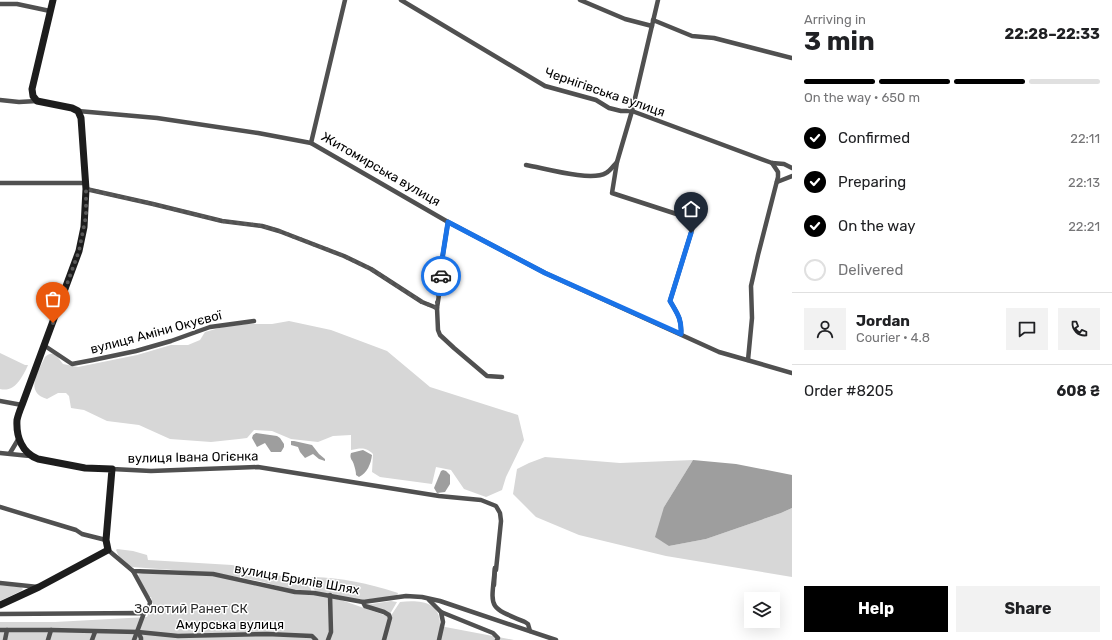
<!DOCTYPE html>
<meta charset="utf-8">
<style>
body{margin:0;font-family:Rubik,sans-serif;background:#f2f2f2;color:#202124;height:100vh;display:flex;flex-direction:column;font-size:15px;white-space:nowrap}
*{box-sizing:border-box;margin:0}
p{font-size:13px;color:#757577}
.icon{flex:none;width:22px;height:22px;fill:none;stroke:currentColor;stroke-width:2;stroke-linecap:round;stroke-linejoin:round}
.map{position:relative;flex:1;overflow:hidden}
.panel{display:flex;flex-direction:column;background:#fff;width:320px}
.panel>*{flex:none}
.fabs{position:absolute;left:744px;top:592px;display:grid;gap:8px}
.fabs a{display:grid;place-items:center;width:36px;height:36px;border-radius:0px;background:#fff;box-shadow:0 4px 16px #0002;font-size:20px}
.pin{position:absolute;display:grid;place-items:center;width:34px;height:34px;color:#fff;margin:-41px -17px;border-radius:50% 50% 50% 0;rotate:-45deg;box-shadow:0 0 4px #0007}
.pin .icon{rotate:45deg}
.courier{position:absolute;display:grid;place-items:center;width:40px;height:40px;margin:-20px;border:3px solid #1a73e8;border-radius:50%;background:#fff;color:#222;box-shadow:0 1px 5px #0007}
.overview em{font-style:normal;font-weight:700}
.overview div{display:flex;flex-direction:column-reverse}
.overview{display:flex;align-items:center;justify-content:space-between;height:68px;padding:0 12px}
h1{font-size:26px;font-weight:700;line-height:30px}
.bar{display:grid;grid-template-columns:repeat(4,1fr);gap:6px 4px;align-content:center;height:48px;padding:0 12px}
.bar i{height:5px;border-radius:3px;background:#e0e0e0}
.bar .active{background:#000}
.bar p{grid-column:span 4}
.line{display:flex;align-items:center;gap:10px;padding:0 12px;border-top:1px solid #e0e0e0}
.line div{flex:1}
.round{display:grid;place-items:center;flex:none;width:42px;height:42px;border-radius:0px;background:#f2f2f2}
ol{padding:0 12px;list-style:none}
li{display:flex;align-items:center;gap:12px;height:44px}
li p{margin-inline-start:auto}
li .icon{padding:4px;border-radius:50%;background:#000;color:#fff;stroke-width:4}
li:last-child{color:#757577}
li i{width:22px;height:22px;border:2px solid #e0e0e0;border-radius:50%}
.action{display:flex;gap:8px;margin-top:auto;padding:8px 12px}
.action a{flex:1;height:46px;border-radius:0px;background:#000;color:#fff;font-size:16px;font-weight:700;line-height:46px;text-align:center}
.action a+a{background:#f2f2f2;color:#202124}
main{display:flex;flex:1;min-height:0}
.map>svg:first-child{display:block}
.green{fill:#d7d7d7}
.water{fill:#9e9e9e}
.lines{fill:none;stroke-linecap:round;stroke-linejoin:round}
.street{stroke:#505050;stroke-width:4.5}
.secondary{stroke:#1d1d1d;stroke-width:7}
.done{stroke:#595959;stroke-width:4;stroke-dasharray:0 7.2}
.route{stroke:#1a73e8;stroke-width:5}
.labels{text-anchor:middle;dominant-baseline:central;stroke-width:3;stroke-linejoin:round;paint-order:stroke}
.street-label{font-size:13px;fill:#000;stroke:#fff}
.park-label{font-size:13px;fill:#2e2e2e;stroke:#fff}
</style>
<main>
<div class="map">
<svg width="792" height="640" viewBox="0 0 792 640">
<rect width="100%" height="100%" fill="#fff"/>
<g class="green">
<path d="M289 321 331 330 387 351 430 387 518 415 524 440 506 477 502 490 486 497 464 489 451 470 436 467 432 484 380 477 372 472 373 454C366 447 361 448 351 450V435L333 436 318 442 291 439 272 431 254 430 247 438 239 439 211 442 170 439 139 425 107 421 84 410 71 408 69 396 66 393H58L47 399C24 392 38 372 45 357 53 349 58 357 63 364L78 367 137 355 171 345H188L200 340 205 332 223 327 246 324H272Z"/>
<path d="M0 353 25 365H28C23 376 15 393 0 389Z"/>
<polygon points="545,457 620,463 693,460 664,507 669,546 706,539 781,513 792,508 792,577 666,556 579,535 536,517 513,494 517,469 529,463"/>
<polygon points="117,549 133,551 147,555 148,560 232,565 276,575 300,579 306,583 311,589 311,591 297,591 259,581 214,573 132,567 120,559 116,550"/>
<path d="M143 573 213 576 338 599 390 617 400 602C419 600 441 601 440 626L514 640H0V622H55L147 617 153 604 151 597H149L138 576 139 574Z"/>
<path d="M313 577C342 578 366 583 395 592L398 593 397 596 361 600 316 592 308 581 310 579Z"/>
<polygon points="0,585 21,587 23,589 21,591 0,601"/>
<polygon points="391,601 397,602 390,614 365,605"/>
</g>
<g class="water">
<polygon points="256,433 277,436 280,438 284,444 284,447 281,452 271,452 265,443 257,447 252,438 253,435"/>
<polygon points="291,441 294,441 312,445 319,454 325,459 325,461 319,459 313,454 305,458 300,452 298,447 291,445"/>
<path d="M363 450 372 455C371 464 367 473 359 477L356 475C356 472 355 468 354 465 353 460 349 459 351 453Z"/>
<polygon points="693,460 736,464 792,475 792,508 781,513 706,539 669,546 655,537 664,507"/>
<polygon points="443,470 446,471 450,475 450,484 445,492 437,493 434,488 441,471"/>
</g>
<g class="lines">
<g class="street">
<polyline points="401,0 545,86 596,100 609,108 621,111 632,111 772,163 784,164 792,168"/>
<polyline points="580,0 625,19 652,26"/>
<path d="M658 0 632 111 617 162 612 193 695 220 670 301C677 313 682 319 681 334"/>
<polyline points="0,4 17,4 50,11"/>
<polyline points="653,20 692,36 714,38 792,58"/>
<polyline points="0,100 19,102 37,101"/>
<polyline points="78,111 157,118 258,133 311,143 448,222 545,273 719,352 792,373"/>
<polyline points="311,143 345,0"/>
<path d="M526 165C544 168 591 182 606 173 610 171 614 165 617 162"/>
<polyline points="777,182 792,176"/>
<polyline points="0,183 85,183"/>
<polyline points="86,189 153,204 222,221 262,226 279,231 344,256 371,269 422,302 437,308"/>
<polyline points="448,222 442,260 440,288 437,308 438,330 440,335 454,348 487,376 502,377"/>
<polyline points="45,346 72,364 93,360 136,351 171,341 210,327 254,321"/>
<polyline points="748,360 752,318 751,286 758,255 778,177 778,172 772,163"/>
<polyline points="0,401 22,405"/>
<polyline points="0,453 30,456"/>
<polyline points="10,453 19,438"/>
<polyline points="112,469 151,471 258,467 439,496 481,500 496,506 500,513 501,521 496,570"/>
<polyline points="0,507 76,530 82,534 106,540"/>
<polyline points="108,550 133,571 213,574 295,592 314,593 363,602 406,596 422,597 440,601 556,640"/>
<path d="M495 568C491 609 487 606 525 622L528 624 530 631"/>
<polyline points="133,571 150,602 149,608 144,613"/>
<polyline points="0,583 38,587"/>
<polyline points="494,585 495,568"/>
<polyline points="429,600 441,612 493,633 498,638 497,640"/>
<polyline points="363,602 365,606 384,612 389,615 390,618 384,640"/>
<polyline points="0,614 144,613 134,640"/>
<polyline points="0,630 51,630 138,632 178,636 267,634 312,636 316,640"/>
<polyline points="138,632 141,638 141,640"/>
<polyline points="5,640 7,630"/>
<polyline points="48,640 51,630"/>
<polyline points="92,640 95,632"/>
<polyline points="328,640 331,632 330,595"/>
<polyline points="439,640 443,622 441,612"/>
</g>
<path class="secondary" d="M0 605 39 587 108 550 106 540 112 469 85 468 38 459C22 453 16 437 17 420 18 415 20 410 22 405L79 251 84 227 86 189 81 118 78 111 72 108 37 101 33 96 32 89 53 0"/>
</g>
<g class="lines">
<polyline class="done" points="53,323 79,251 86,216 86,189 153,204 222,221 262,226 279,231 344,256 371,269 422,302 436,308 441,276"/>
<path class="route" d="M441 276 442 260 448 222 545 273 681 334C682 319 677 313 670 301L691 233"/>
</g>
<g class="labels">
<g class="street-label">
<text transform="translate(605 92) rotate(19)">Чернігівська вулиця</text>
<text transform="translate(381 169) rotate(30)">Житомирська вулиця</text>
<text transform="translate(156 332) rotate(-15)">вулиця Аміни Окуєвої</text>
<text transform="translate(193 457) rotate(-1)">вулиця Івана Огієнка</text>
<text transform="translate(297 579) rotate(10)">вулиця Брилів Шлях</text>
<text x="230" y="624">Амурська вулиця</text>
</g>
<g class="park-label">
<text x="191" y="608">Золотий Ранет СК</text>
</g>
</g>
</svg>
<div class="fabs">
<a><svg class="icon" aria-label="layers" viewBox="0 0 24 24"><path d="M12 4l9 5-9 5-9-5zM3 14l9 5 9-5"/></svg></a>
</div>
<div class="pin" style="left:53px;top:323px;background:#ea580c"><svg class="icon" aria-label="bag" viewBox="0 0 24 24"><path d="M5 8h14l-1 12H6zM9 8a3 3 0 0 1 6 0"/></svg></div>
<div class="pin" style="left:691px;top:233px;background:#1f2937"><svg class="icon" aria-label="home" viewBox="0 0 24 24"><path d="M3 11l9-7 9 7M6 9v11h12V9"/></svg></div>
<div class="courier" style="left:441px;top:276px"><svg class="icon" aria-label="car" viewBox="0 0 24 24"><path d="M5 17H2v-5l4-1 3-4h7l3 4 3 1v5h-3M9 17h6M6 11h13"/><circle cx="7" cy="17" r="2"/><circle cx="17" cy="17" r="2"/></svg></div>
</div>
<section class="panel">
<div class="overview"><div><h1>3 min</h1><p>Arriving in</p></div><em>22:28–22:33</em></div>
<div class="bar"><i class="active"></i><i class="active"></i><i class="active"></i><i></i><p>On the way · 650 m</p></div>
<ol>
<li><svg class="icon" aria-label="check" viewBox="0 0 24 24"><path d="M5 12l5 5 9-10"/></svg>Confirmed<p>22:11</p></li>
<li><svg class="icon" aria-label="check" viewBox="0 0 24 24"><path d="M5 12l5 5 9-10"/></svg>Preparing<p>22:13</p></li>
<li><svg class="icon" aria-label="check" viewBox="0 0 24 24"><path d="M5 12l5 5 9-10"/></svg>On the way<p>22:21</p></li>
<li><i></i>Delivered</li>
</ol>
<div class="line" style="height:72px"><a class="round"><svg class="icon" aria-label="person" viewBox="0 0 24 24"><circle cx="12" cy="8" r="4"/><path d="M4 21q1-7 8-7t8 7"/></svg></a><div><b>Jordan</b><p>Courier · 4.8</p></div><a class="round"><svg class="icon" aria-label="chat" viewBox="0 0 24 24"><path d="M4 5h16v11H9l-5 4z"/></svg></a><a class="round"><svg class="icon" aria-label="phone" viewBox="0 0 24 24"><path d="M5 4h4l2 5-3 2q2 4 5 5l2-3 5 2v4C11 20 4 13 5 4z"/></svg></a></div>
<div class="line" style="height:52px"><div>Order #8205</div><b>608 ₴</b></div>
<div class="action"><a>Help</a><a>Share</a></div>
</section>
</main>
